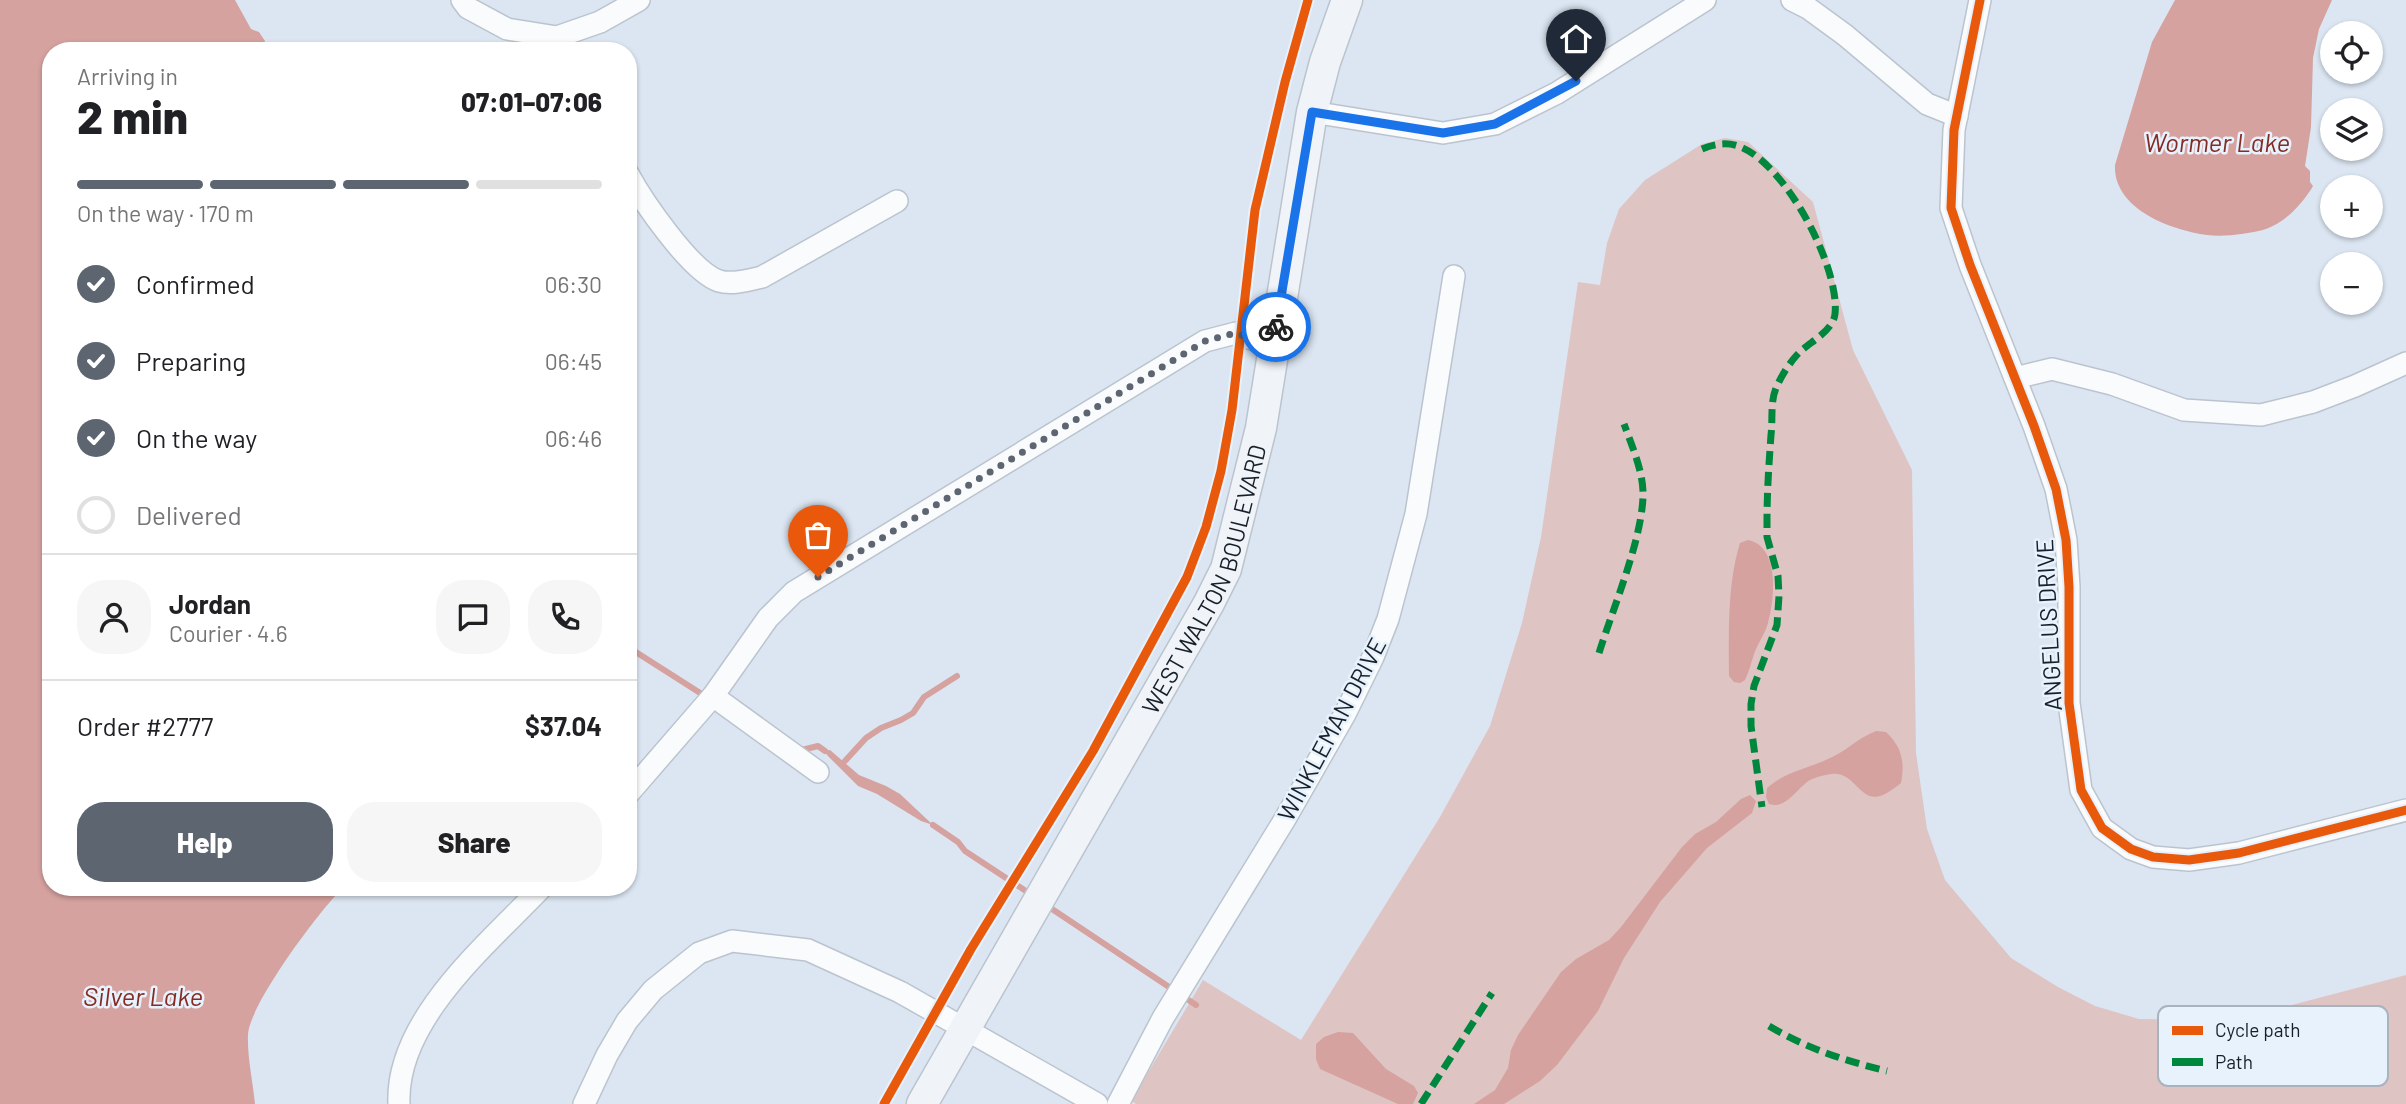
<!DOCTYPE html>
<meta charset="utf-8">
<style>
body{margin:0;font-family:Barlow,sans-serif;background:#f6f6f6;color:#202124;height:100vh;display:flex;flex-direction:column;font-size:26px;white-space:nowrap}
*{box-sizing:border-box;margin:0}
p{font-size:23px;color:#757577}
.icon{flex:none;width:38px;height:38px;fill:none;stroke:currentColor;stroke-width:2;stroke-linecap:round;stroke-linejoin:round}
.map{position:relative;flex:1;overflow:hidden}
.sheet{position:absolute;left:42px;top:42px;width:595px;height:854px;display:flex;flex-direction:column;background:#fff;border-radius:28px;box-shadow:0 2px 5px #0004}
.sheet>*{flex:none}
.tools{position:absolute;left:2320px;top:21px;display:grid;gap:14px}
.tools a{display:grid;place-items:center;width:63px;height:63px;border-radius:50%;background:#fff;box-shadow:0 2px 5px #0004;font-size:35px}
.pin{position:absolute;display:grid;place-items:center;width:60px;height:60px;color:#fff;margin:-72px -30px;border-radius:50% 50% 50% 0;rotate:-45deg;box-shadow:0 0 7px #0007}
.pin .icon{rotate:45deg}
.courier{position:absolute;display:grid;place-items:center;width:70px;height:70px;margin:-35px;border:5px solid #1a73e8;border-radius:50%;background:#fff;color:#222;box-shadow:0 2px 9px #0007}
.head em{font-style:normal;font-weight:800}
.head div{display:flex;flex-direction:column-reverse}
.head{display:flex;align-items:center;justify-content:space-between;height:119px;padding:0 35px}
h1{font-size:46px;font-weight:800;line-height:52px}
.bar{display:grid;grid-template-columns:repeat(4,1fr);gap:10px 7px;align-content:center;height:84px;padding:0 35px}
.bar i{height:9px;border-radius:5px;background:#e0e0e0}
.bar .selected{background:#5c6570}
.bar p{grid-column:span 4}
.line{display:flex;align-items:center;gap:18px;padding:0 35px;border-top:2px solid #e0e0e0}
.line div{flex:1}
.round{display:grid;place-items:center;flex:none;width:74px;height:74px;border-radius:28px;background:#f6f6f6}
ol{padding:0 35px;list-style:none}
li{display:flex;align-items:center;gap:21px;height:77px}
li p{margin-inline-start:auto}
li .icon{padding:7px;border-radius:50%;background:#5c6570;color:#fff;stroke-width:4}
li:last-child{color:#757577}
li i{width:38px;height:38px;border:4px solid #e0e0e0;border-radius:50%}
.primary-button{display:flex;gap:14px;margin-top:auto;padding:14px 35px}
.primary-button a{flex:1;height:80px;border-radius:28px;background:#5c6570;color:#fff;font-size:28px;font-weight:800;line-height:80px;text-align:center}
.primary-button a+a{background:#f6f6f6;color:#202124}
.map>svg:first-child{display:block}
.green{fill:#dfc4c4}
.water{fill:#d5a29f}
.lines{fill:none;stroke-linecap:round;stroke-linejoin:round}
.stream{stroke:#d5a29f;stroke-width:6}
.minor-casing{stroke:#bbc4ce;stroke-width:24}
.secondary-casing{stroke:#bbc4ce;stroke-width:33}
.minor{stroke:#fafbfd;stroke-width:21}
.secondary{stroke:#f0f4f9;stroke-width:30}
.quiet{stroke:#00873e;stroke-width:7;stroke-dasharray:14 7;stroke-linecap:butt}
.cycleway-casing{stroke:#e7f2fd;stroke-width:13}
.cycleway{stroke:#e8590c;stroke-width:9}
.done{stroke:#5c6570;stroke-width:7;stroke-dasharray:0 12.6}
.route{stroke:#1a73e8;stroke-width:9}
.labels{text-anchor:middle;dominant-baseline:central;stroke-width:5;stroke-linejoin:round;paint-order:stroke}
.street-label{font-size:24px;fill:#17202a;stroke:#e7f2fd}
.water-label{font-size:26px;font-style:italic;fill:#862b23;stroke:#e7f2fd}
.key{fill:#e7f2fd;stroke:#a9b3be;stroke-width:2}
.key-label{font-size:19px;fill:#17202a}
</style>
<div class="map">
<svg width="2406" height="1104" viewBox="0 0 2406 1104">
<rect width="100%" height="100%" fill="#dbe6f2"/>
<polygon class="green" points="1725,138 1748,142 1813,202 1853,350 1912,470 1916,753 1927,829 1945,880 2011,958 2058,987 2095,1006 2139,1019 2218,1020 2258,1014 2406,975 2406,1104 1136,1104 1131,1101 1203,980 1301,1040 1440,817 1490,726 1522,623 1541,537 1578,282 1600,285 1607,243 1619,209 1645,180 1702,144"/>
<g class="water">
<path d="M0 0H235L251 29 259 32 265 41 263 46 265 51H51V887H344C320 909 250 1004 248 1034 247 1057 253 1082 255 1104H0Z"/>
<path d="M2175 0H2332L2319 29 2313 58 2311 127 2305 166 2310 171V182L2313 186C2303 203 2286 222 2266 229 2249 234 2224 237 2207 235 2171 230 2113 209 2115 165L2152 42Z"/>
<path d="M1748 540C1780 546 1775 600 1768 623 1765 634 1758 643 1754 654 1751 663 1749 672 1745 680L1740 683 1734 682 1729 676C1729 633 1727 585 1740 543Z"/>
<path d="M1876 731 1886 732C1902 747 1905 762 1901 783 1896 787 1889 792 1883 795 1860 805 1855 770 1831 774 1824 775 1816 777 1810 780 1797 788 1786 810 1769 804L1766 797 1767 788C1785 772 1806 769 1828 759 1845 752 1858 738 1876 731Z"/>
<polygon points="830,750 859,775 886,786 900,794 933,825 921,821 877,794 858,786 827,755 825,751"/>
<polygon points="1750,795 1756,801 1752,813 1707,848 1660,902 1624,958 1598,1011 1557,1065 1540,1081 1504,1104 1474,1104 1495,1090 1508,1068 1511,1050 1518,1035 1561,972 1576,959 1609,940 1621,927 1682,847 1695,834 1716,822 1741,799"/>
<polygon points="1338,1032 1353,1033 1386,1069 1414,1086 1418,1093 1413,1104 1398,1104 1320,1069 1316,1059 1316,1044 1324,1037"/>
</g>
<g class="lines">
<g class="stream">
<polyline points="628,647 708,698"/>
<polyline points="798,751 818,746 825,751"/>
<polyline points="845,761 866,738 881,728 901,720 913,713 924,697 957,676"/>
<polyline points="933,825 958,842 965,851 1032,895"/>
<polyline points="1046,905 1196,1005"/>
</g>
<g class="minor-casing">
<g id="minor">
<polyline points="462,0 468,8 507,29 557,37 600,22 639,0"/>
<polyline points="1792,0 1808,8 1845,35 1927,104 1957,116"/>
<polyline points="1980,0 1954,130 1951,208 1970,265 2034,426 2056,489 2066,540 2069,587 2069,703 2081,790 2102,828 2131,849 2153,857 2189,860 2239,853 2406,810"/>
<polyline points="1312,112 1443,133 1495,124 1557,93 1705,0"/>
<path d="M628 174C642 200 691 272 719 281 732 285 749 280 762 277L897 201"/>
<polyline points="2015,378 2052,369 2112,384 2184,410 2261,415 2313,402 2355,386 2406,363"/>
<polyline points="713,696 818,772"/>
<polyline points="628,794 713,696 768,618 794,592 1205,341 1236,333 1273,347"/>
<path d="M399 1104C395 1020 488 944 542 887"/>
<polyline points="584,1104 607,1055 627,1021 653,990 699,953 732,941 808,950 900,992 1097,1104"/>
<polyline points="1118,1104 1163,1018 1285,819 1345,714 1373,657 1388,619 1416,514 1454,276"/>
</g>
</g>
<g class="secondary-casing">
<g id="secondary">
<path id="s1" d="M922 1104 1209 603 1226 569 1261 428 1312 112 1325 62 1347 0"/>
</g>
</g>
<use href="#minor" class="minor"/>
<use href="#secondary" class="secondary"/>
<g class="quiet">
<path d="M1702 149C1714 144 1726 142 1738 146 1785 162 1840 267 1835 314 1833 332 1807 343 1796 356 1788 365 1781 377 1776 388 1770 403 1773 419 1771 435 1769 463 1767 491 1767 520V537L1778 576 1779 596 1777 625 1754 686 1751 704V726L1762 807"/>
<path d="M1599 653C1613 608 1641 543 1643 497 1644 473 1632 446 1624 424"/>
<path d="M1769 1026C1806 1048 1845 1061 1887 1071"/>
<polyline points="1421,1104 1492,993"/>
</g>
<g class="cycleway-casing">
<g id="cycleway">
<polyline points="1980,0 1954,130 1951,208 1970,265 2034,426 2056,489 2066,540 2069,587 2069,703 2081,790 2102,828 2131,849 2153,857 2189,860 2239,853 2406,810"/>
<polyline points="884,1104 971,949 1093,751 1187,577 1206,527 1221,471 1232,410 1255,210 1285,82 1308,0"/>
</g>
</g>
<use href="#cycleway" class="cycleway"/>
</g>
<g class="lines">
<polyline class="done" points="818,577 1205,341 1236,333 1273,347 1276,327"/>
<polyline class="route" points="1276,327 1312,112 1443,133 1495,124 1576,81"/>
</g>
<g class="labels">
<g class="street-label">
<text stroke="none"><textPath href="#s1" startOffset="598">WEST WALTON BOULEVARD</textPath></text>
<text transform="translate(2048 625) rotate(-93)">ANGELUS DRIVE</text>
<text transform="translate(1331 729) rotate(-62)">WINKLEMAN DRIVE</text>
</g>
<g class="water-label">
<text x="2217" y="141">Wormer Lake</text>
<text x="143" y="995">Silver Lake</text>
</g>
</g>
<rect x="2158" y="1006" width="230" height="80" rx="10" class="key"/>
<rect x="2172" y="1026" width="31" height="9" fill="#e8590c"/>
<rect x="2172" y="1058" width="31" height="8" fill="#00873e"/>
<g class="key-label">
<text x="2215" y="1037">Cycle path</text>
<text x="2215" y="1069">Path</text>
</g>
</svg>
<div class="tools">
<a><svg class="icon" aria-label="locate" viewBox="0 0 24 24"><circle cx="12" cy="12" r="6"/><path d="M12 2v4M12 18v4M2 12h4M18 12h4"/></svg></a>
<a><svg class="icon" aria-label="layers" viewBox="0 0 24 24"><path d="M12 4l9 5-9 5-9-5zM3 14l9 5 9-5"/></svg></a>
<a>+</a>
<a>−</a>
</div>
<div class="pin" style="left:818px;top:577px;background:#ea580c"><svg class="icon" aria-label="bag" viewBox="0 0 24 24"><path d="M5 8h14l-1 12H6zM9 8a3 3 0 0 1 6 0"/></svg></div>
<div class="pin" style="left:1576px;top:81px;background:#1f2937"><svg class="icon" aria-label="home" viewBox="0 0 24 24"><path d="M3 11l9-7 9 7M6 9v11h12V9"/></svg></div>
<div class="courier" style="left:1276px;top:327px"><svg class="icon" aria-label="bike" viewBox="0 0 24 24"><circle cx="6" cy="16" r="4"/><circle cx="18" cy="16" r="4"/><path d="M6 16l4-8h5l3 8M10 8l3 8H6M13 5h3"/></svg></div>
<section class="sheet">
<div class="head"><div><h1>2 min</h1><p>Arriving in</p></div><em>07:01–07:06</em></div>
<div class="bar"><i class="selected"></i><i class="selected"></i><i class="selected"></i><i></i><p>On the way · 170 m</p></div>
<ol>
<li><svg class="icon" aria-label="check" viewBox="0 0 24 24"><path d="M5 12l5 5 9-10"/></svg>Confirmed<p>06:30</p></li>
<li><svg class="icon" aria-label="check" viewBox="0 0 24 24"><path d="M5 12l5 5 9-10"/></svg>Preparing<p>06:45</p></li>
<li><svg class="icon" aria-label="check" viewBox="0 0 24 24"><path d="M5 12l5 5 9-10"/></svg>On the way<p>06:46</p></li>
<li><i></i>Delivered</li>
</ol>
<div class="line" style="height:126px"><a class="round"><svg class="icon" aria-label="person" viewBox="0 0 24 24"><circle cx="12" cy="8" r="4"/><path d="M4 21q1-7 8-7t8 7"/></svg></a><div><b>Jordan</b><p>Courier · 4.6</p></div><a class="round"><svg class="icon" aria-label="chat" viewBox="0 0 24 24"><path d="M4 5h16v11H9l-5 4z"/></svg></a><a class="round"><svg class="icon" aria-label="phone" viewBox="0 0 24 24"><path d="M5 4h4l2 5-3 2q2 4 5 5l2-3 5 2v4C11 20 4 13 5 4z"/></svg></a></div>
<div class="line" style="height:91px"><div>Order #2777</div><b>$37.04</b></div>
<div class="primary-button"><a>Help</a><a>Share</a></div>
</section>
</div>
